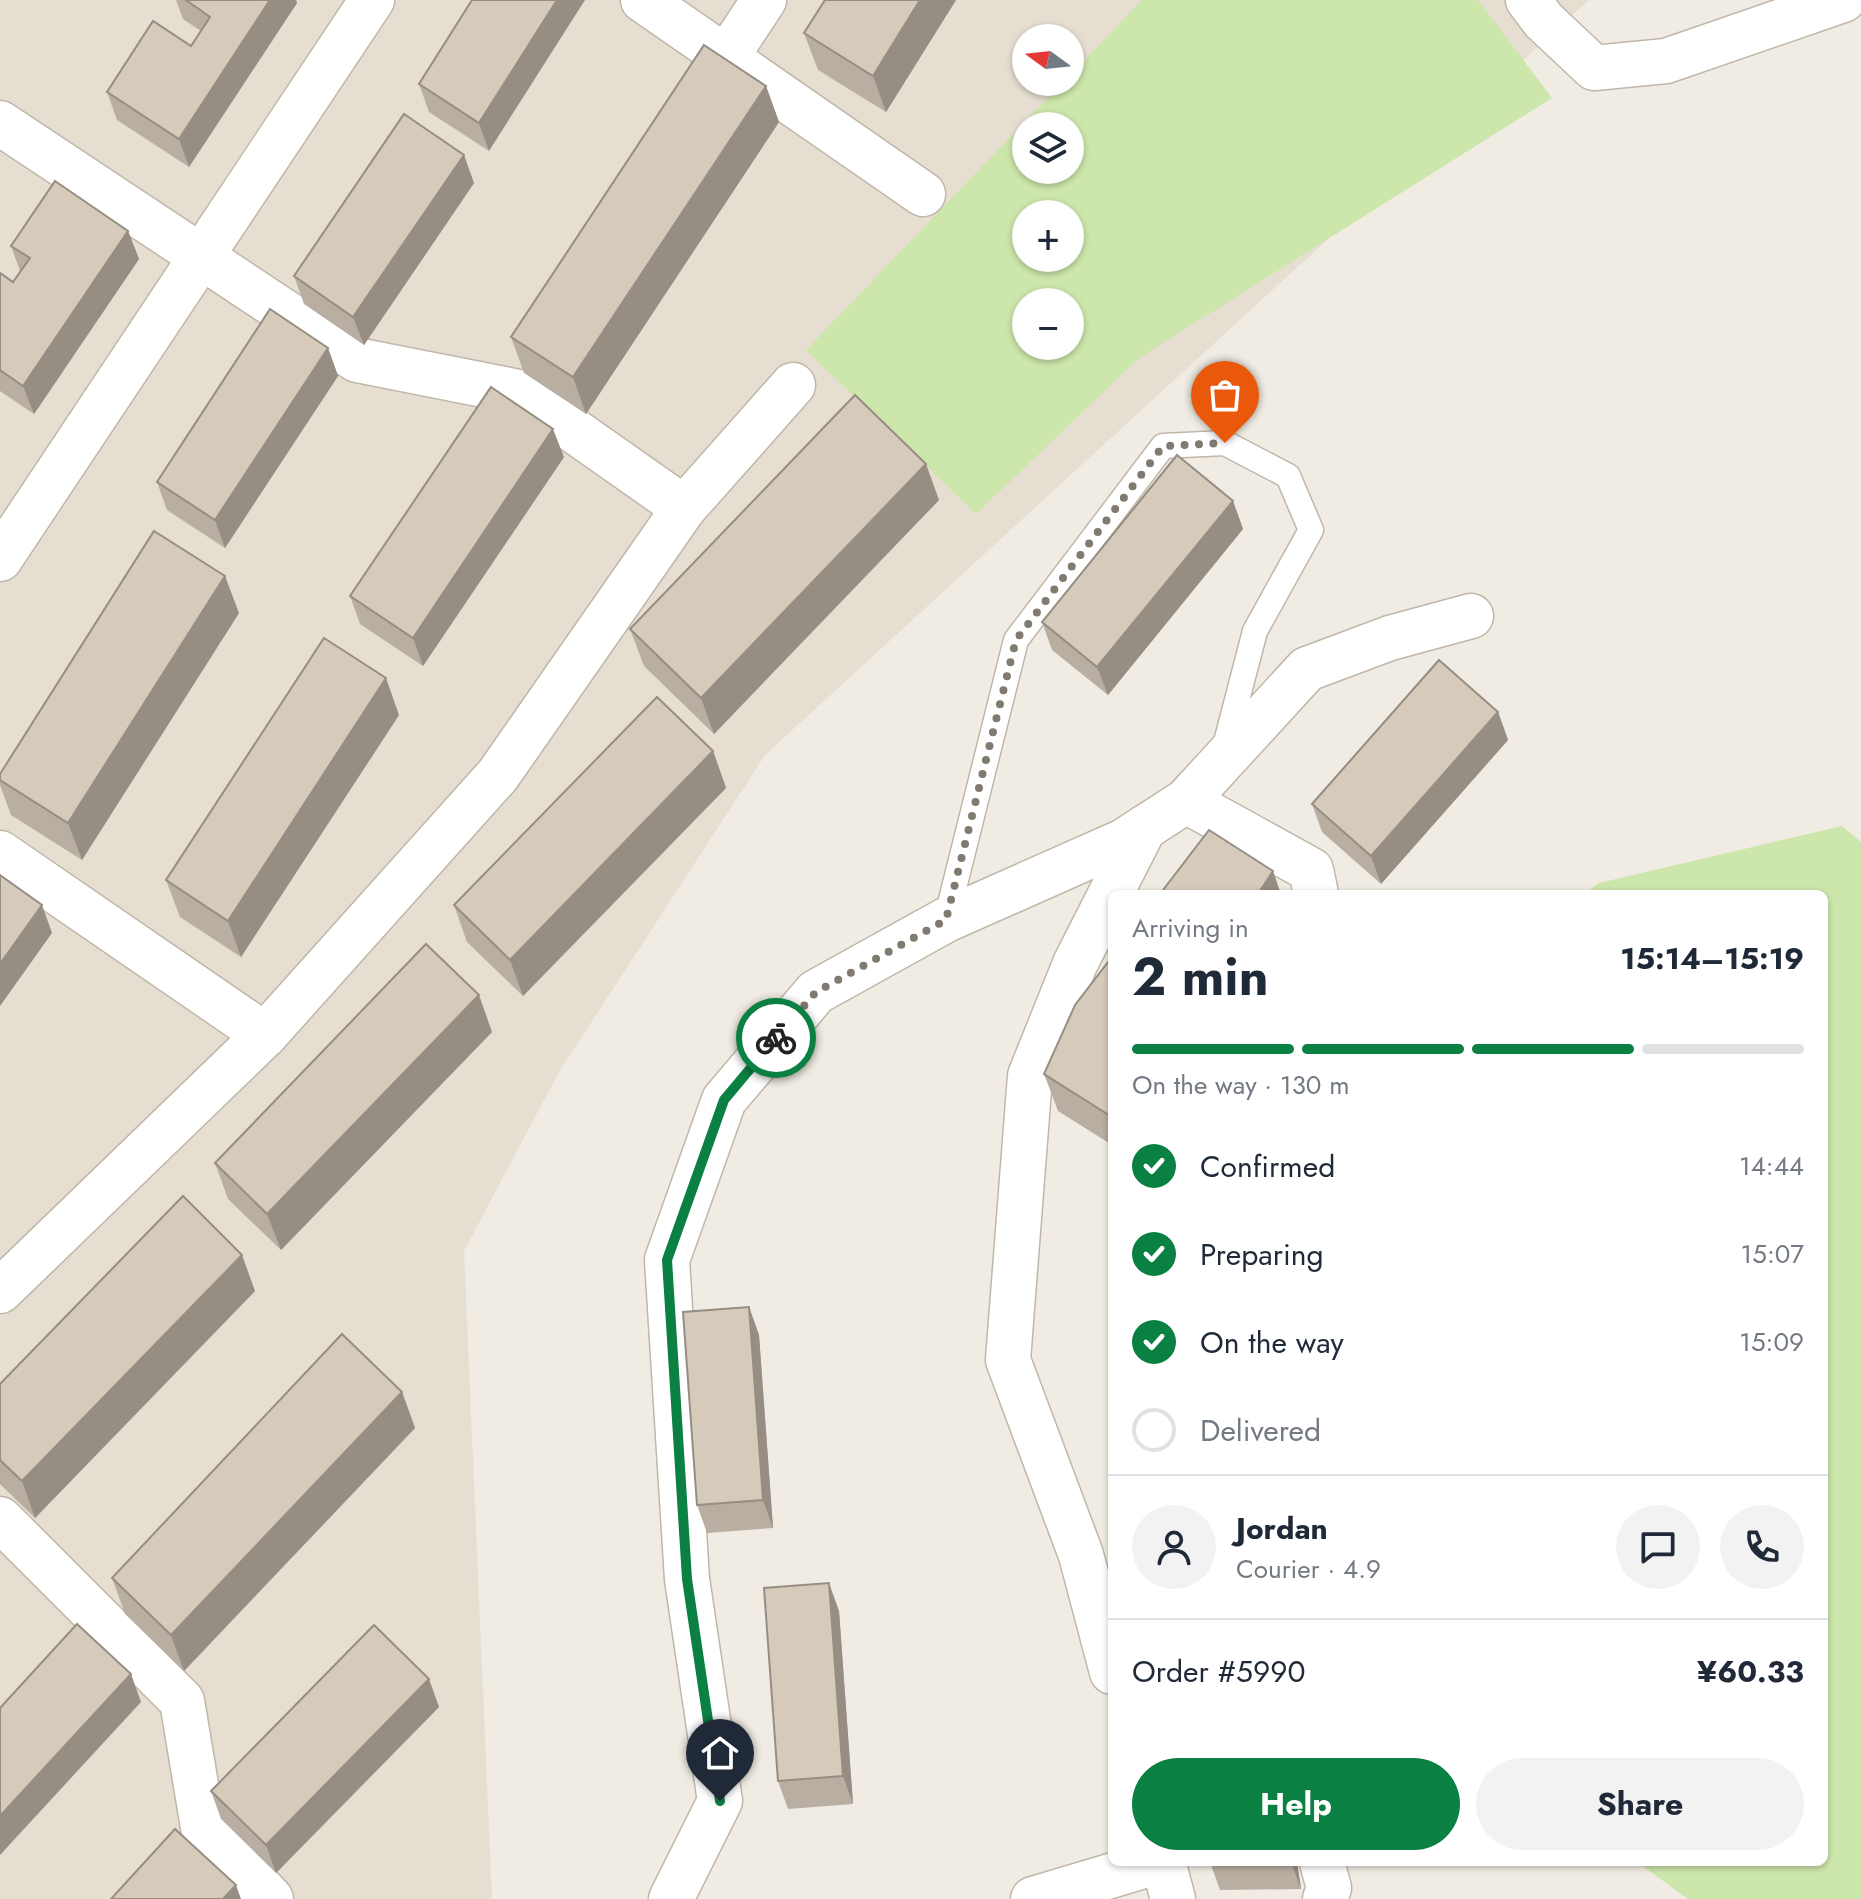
<!DOCTYPE html>
<meta charset="utf-8">
<style>
body{margin:0;font-family:Jost,sans-serif;background:#f2f2f3;color:#1f2937;height:100vh;display:flex;flex-direction:column;font-size:30px;white-space:nowrap}
*{box-sizing:border-box;margin:0}
p{font-size:26px;color:#747a83}
.icon{flex:none;width:44px;height:44px;fill:none;stroke:currentColor;stroke-width:2;stroke-linecap:round;stroke-linejoin:round}
.map{position:relative;flex:1;overflow:hidden}
.panel{position:absolute;left:1108px;top:890px;width:720px;height:976px;display:flex;flex-direction:column;background:#fff;border-radius:12px;box-shadow:0 2px 6px #0004}
.panel>*{flex:none}
.needle{width:52px;rotate:285deg}
.tools{position:absolute;left:1012px;top:24px;display:grid;gap:16px}
.tools a{display:grid;place-items:center;width:72px;height:72px;border-radius:50%;background:#fff;box-shadow:0 2px 6px #0004;font-size:40px}
.pin{position:absolute;display:grid;place-items:center;width:68px;height:68px;color:#fff;margin:-82px -34px;border-radius:50% 50% 50% 0;rotate:-45deg;box-shadow:0 0 8px #0007}
.pin .icon{rotate:45deg}
.courier{position:absolute;display:grid;place-items:center;width:80px;height:80px;margin:-40px;border:6px solid #0b8043;border-radius:50%;background:#fff;color:#222;box-shadow:0 2px 10px #0007}
.headline em{font-style:normal;font-weight:700}
.headline div{display:flex;flex-direction:column-reverse}
.headline{display:flex;align-items:center;justify-content:space-between;height:136px;padding:0 24px}
h1{font-size:52px;font-weight:700;line-height:60px}
.bar{display:grid;grid-template-columns:repeat(4,1fr);gap:12px 8px;align-content:center;height:96px;padding:0 24px}
.bar i{height:10px;border-radius:6px;background:#e0e1e3}
.bar .selected{background:#0b8043}
.bar p{grid-column:span 4}
.line{display:flex;align-items:center;gap:20px;padding:0 24px;border-top:2px solid #e0e1e3}
.line div{flex:1}
.round{display:grid;place-items:center;flex:none;width:84px;height:84px;border-radius:42px;background:#f2f2f3}
ol{padding:0 24px;list-style:none}
li{display:flex;align-items:center;gap:24px;height:88px}
li p{margin-inline-start:auto}
li .icon{padding:8px;border-radius:50%;background:#0b8043;color:#fff;stroke-width:4}
li:last-child{color:#747a83}
li i{width:44px;height:44px;border:4px solid #e0e1e3;border-radius:50%}
.primary-button{display:flex;gap:16px;margin-top:auto;padding:16px 24px}
.primary-button a{flex:1;height:92px;border-radius:48px;background:#0b8043;color:#fff;font-size:32px;font-weight:700;line-height:92px;text-align:center}
.primary-button a+a{background:#f2f2f3;color:#1f2937}
.map>svg:first-child{display:block}
.residential{fill:#e5ded1;fill-rule:evenodd}
.green{fill:#cde6ab;fill-rule:evenodd}
.lines{fill:none;stroke-linecap:round;stroke-linejoin:round}
.service-casing{stroke:#c0b7a8;stroke-width:27}
.minor-casing{stroke:#c0b7a8;stroke-width:47}
.service{stroke:#fff;stroke-width:24}
.minor{stroke:#fff;stroke-width:44}
.wall{fill:#b8aea1}
.shaded-wall{fill:#968d83}
.building{fill:#d6cabb;stroke:#968d83;stroke-width:2}
.done{stroke:#807a71;stroke-width:8;stroke-dasharray:0 14.4}
.route{stroke:#0b8043;stroke-width:10}
</style>
<div class="map">
<svg width="1861" height="1899" viewBox="0 0 1861 1899">
<rect width="100%" height="100%" fill="#f1ece3"/>
<path class="residential" d="M0 0H1589L765 755 559 1072 464 1251 492 1899H0ZM1026 38H1070V82H1026ZM1026 126H1070V170H1026ZM1026 214H1070V258H1026ZM1026 302H1070V346H1026Z"/>
<g class="green">
<path d="M1142 0H1478L1552 98 1139 358 976 514 806 350 1063 82H1070V75ZM1026 126H1070V170H1026ZM1026 214H1070V258H1026ZM1026 302H1070V346H1026Z"/>
<polygon points="1842,826 1861,842 1861,1899 1688,1899 1637,1862 1824,1862 1824,894 1584,894 1599,883"/>
</g>
<g class="lines">
<g class="service-casing">
<polyline id="service" points="946,920 1016,640 1163,446 1225,443 1288,476 1311,530 1255,631 1224,750"/>
</g>
<g class="minor-casing">
<g id="minor">
<polyline points="643,0 923,194"/>
<polyline points="1528,0 1544,21 1594,68 1666,61 1843,0"/>
<polyline points="725,59 764,0"/>
<polyline points="0,123 357,360 519,392 684,508"/>
<polyline points="0,559 372,0"/>
<polyline points="1186,801 1311,870 1316,894"/>
<polyline points="0,853 265,1035"/>
<polyline points="0,1291 265,1035 498,775 684,508 793,385"/>
<polyline points="0,1519 182,1701 203,1827 271,1899"/>
<polyline points="1112,1672 1081,1555 1008,1360 1030,1076 1075,964 1144,828"/>
<polyline points="1163,1862 1173,1899"/>
<polyline points="1322,1862 1329,1888 1325,1899"/>
<polyline points="671,1899 720,1801 687,1579 667,1260 724,1100 816,992 946,920 1124,841 1186,801 1307,669 1390,638 1471,616"/>
<polyline points="1033,1899 1157,1862"/>
</g>
</g>
<use href="#service" class="service"/>
<use href="#minor" class="minor"/>
</g>
<g class="wall">
<polygon points="176,0 296,0 297,3 189,167 117,120 107,92 191,46 201,31 183,19"/>
<polygon points="472,0 489,151 429,112 419,84"/>
<polygon points="825,0 956,0 886,112 818,70 804,33"/>
<polygon points="766,86 779,122 586,414 524,373 511,337"/>
<polygon points="474,183 364,345 304,304 294,276"/>
<polygon points="128,231 139,259 34,414 0,391 0,273 13,282 20,271 11,246"/>
<polygon points="328,348 338,376 225,548 167,510 157,482"/>
<polygon points="564,457 423,666 360,624 350,596"/>
<polygon points="939,500 714,734 644,666 630,629"/>
<polygon points="1233,501 1243,529 1108,695 1052,650 1042,622"/>
<polygon points="239,613 82,860 11,815 0,785 0,774"/>
<polygon points="1498,712 1508,740 1381,884 1322,832 1312,804"/>
<polygon points="399,715 241,957 180,917 166,880"/>
<polygon points="713,751 726,788 523,996 467,942 454,905"/>
<polygon points="1112,957 1112,1145 1058,1111 1044,1074"/>
<polygon points="492,1032 281,1250 228,1199 215,1163"/>
<polygon points="255,1291 35,1518 0,1484 0,1384"/>
<polygon points="749,1307 759,1335 773,1528 707,1533 697,1505"/>
<polygon points="402,1392 415,1428 184,1671 125,1614 112,1578"/>
<polygon points="839,1611 853,1804 788,1809 778,1781"/>
<polygon points="439,1707 276,1873 221,1819 211,1791"/>
<polygon points="1210,1862 1297,1862 1301,1889 1220,1890"/>
</g>
<g class="shaded-wall">
<polygon points="270,0 296,0 297,3 189,167 179,139"/>
<polygon points="557,0 585,0 489,151 479,123"/>
<polygon points="920,0 956,0 886,112 873,76"/>
<polygon points="766,86 779,122 586,414 573,377"/>
<polygon points="464,155 474,183 364,345 353,317"/>
<polygon points="128,231 139,259 34,414 23,386"/>
<polygon points="328,348 338,376 225,548 215,520"/>
<polygon points="553,429 564,457 423,666 413,638"/>
<polygon points="926,464 939,500 714,734 701,698"/>
<polygon points="1233,501 1243,529 1108,695 1097,667"/>
<polygon points="225,576 239,613 82,860 68,823"/>
<polygon points="386,678 399,715 241,957 228,921"/>
<polygon points="1498,712 1508,740 1381,884 1371,856"/>
<polygon points="713,751 726,788 523,996 510,960"/>
<polygon points="1273,871 1281,894 1258,894"/>
<polygon points="42,905 52,933 0,1006 0,964"/>
<polygon points="479,995 492,1032 281,1250 267,1214"/>
<polygon points="242,1255 255,1291 35,1518 22,1481"/>
<polygon points="749,1307 759,1335 773,1528 763,1500"/>
<polygon points="402,1392 415,1428 184,1671 171,1635"/>
<polygon points="829,1583 839,1611 853,1804 843,1776"/>
<polygon points="131,1674 141,1702 0,1855 0,1816"/>
<polygon points="429,1679 439,1707 276,1873 266,1845"/>
<polygon points="1291,1862 1297,1862 1301,1889"/>
<polygon points="236,1885 241,1899 223,1899"/>
</g>
<g class="building">
<polygon points="186,0 270,0 179,139 107,92 153,21 191,46 210,17"/>
<polygon points="472,0 557,0 479,123 419,84"/>
<polygon points="825,0 920,0 873,76 804,33"/>
<polygon points="704,45 766,86 573,377 511,337"/>
<polygon points="404,114 464,155 353,317 294,276"/>
<polygon points="55,181 128,231 23,386 0,370 0,273 13,282 30,258 11,246"/>
<polygon points="270,309 328,348 215,520 157,482"/>
<polygon points="491,387 553,429 413,638 350,596"/>
<polygon points="855,395 926,464 701,698 630,629"/>
<polygon points="1177,455 1233,501 1097,667 1042,622"/>
<polygon points="154,531 225,576 68,823 0,780 0,774"/>
<polygon points="324,638 386,678 228,921 166,880"/>
<polygon points="1439,660 1498,712 1371,856 1312,804"/>
<polygon points="657,697 713,751 510,960 454,905"/>
<polygon points="1209,830 1273,871 1258,894 1160,894"/>
<polygon points="0,875 42,905 0,964"/>
<polygon points="426,944 479,995 267,1214 215,1163"/>
<polygon points="1112,957 1112,1117 1044,1074 1075,1005"/>
<polygon points="183,1196 242,1255 22,1481 0,1460 0,1384"/>
<polygon points="749,1307 763,1500 697,1505 683,1312"/>
<polygon points="342,1334 402,1392 171,1635 112,1578"/>
<polygon points="829,1583 843,1776 778,1781 764,1588"/>
<polygon points="77,1624 131,1674 0,1816 0,1708"/>
<polygon points="374,1625 429,1679 266,1845 211,1791"/>
<polygon points="175,1829 236,1885 223,1899 111,1899"/>
</g>
<g class="lines">
<polyline class="done" points="776,1038 816,992 946,920 1016,640 1163,446 1225,443"/>
<polyline class="route" points="720,1801 687,1579 667,1260 724,1100 776,1038"/>
</g>
</svg>
<div class="tools">
<a><svg class="needle" viewBox="-14 -14 28 28"><path d="M0-13l5 13h-10z" fill="#e53935"/><path d="M0 13l5-13h-10z" fill="#747a83"/></svg></a>
<a><svg class="icon" aria-label="layers" viewBox="0 0 24 24"><path d="M12 4l9 5-9 5-9-5zM3 14l9 5 9-5"/></svg></a>
<a>+</a>
<a>−</a>
</div>
<div class="pin" style="left:1225px;top:443px;background:#ea580c"><svg class="icon" aria-label="bag" viewBox="0 0 24 24"><path d="M5 8h14l-1 12H6zM9 8a3 3 0 0 1 6 0"/></svg></div>
<div class="pin" style="left:720px;top:1801px;background:#1f2937"><svg class="icon" aria-label="home" viewBox="0 0 24 24"><path d="M3 11l9-7 9 7M6 9v11h12V9"/></svg></div>
<div class="courier" style="left:776px;top:1038px"><svg class="icon" aria-label="bike" viewBox="0 0 24 24"><circle cx="6" cy="16" r="4"/><circle cx="18" cy="16" r="4"/><path d="M6 16l4-8h5l3 8M10 8l3 8H6M13 5h3"/></svg></div>
<section class="panel">
<div class="headline"><div><h1>2 min</h1><p>Arriving in</p></div><em>15:14–15:19</em></div>
<div class="bar"><i class="selected"></i><i class="selected"></i><i class="selected"></i><i></i><p>On the way · 130 m</p></div>
<ol>
<li><svg class="icon" aria-label="check" viewBox="0 0 24 24"><path d="M5 12l5 5 9-10"/></svg>Confirmed<p>14:44</p></li>
<li><svg class="icon" aria-label="check" viewBox="0 0 24 24"><path d="M5 12l5 5 9-10"/></svg>Preparing<p>15:07</p></li>
<li><svg class="icon" aria-label="check" viewBox="0 0 24 24"><path d="M5 12l5 5 9-10"/></svg>On the way<p>15:09</p></li>
<li><i></i>Delivered</li>
</ol>
<div class="line" style="height:144px"><a class="round"><svg class="icon" aria-label="person" viewBox="0 0 24 24"><circle cx="12" cy="8" r="4"/><path d="M4 21q1-7 8-7t8 7"/></svg></a><div><b>Jordan</b><p>Courier · 4.9</p></div><a class="round"><svg class="icon" aria-label="chat" viewBox="0 0 24 24"><path d="M4 5h16v11H9l-5 4z"/></svg></a><a class="round"><svg class="icon" aria-label="phone" viewBox="0 0 24 24"><path d="M5 4h4l2 5-3 2q2 4 5 5l2-3 5 2v4C11 20 4 13 5 4z"/></svg></a></div>
<div class="line" style="height:104px"><div>Order #5990</div><b>¥60.33</b></div>
<div class="primary-button"><a>Help</a><a>Share</a></div>
</section>
</div>
